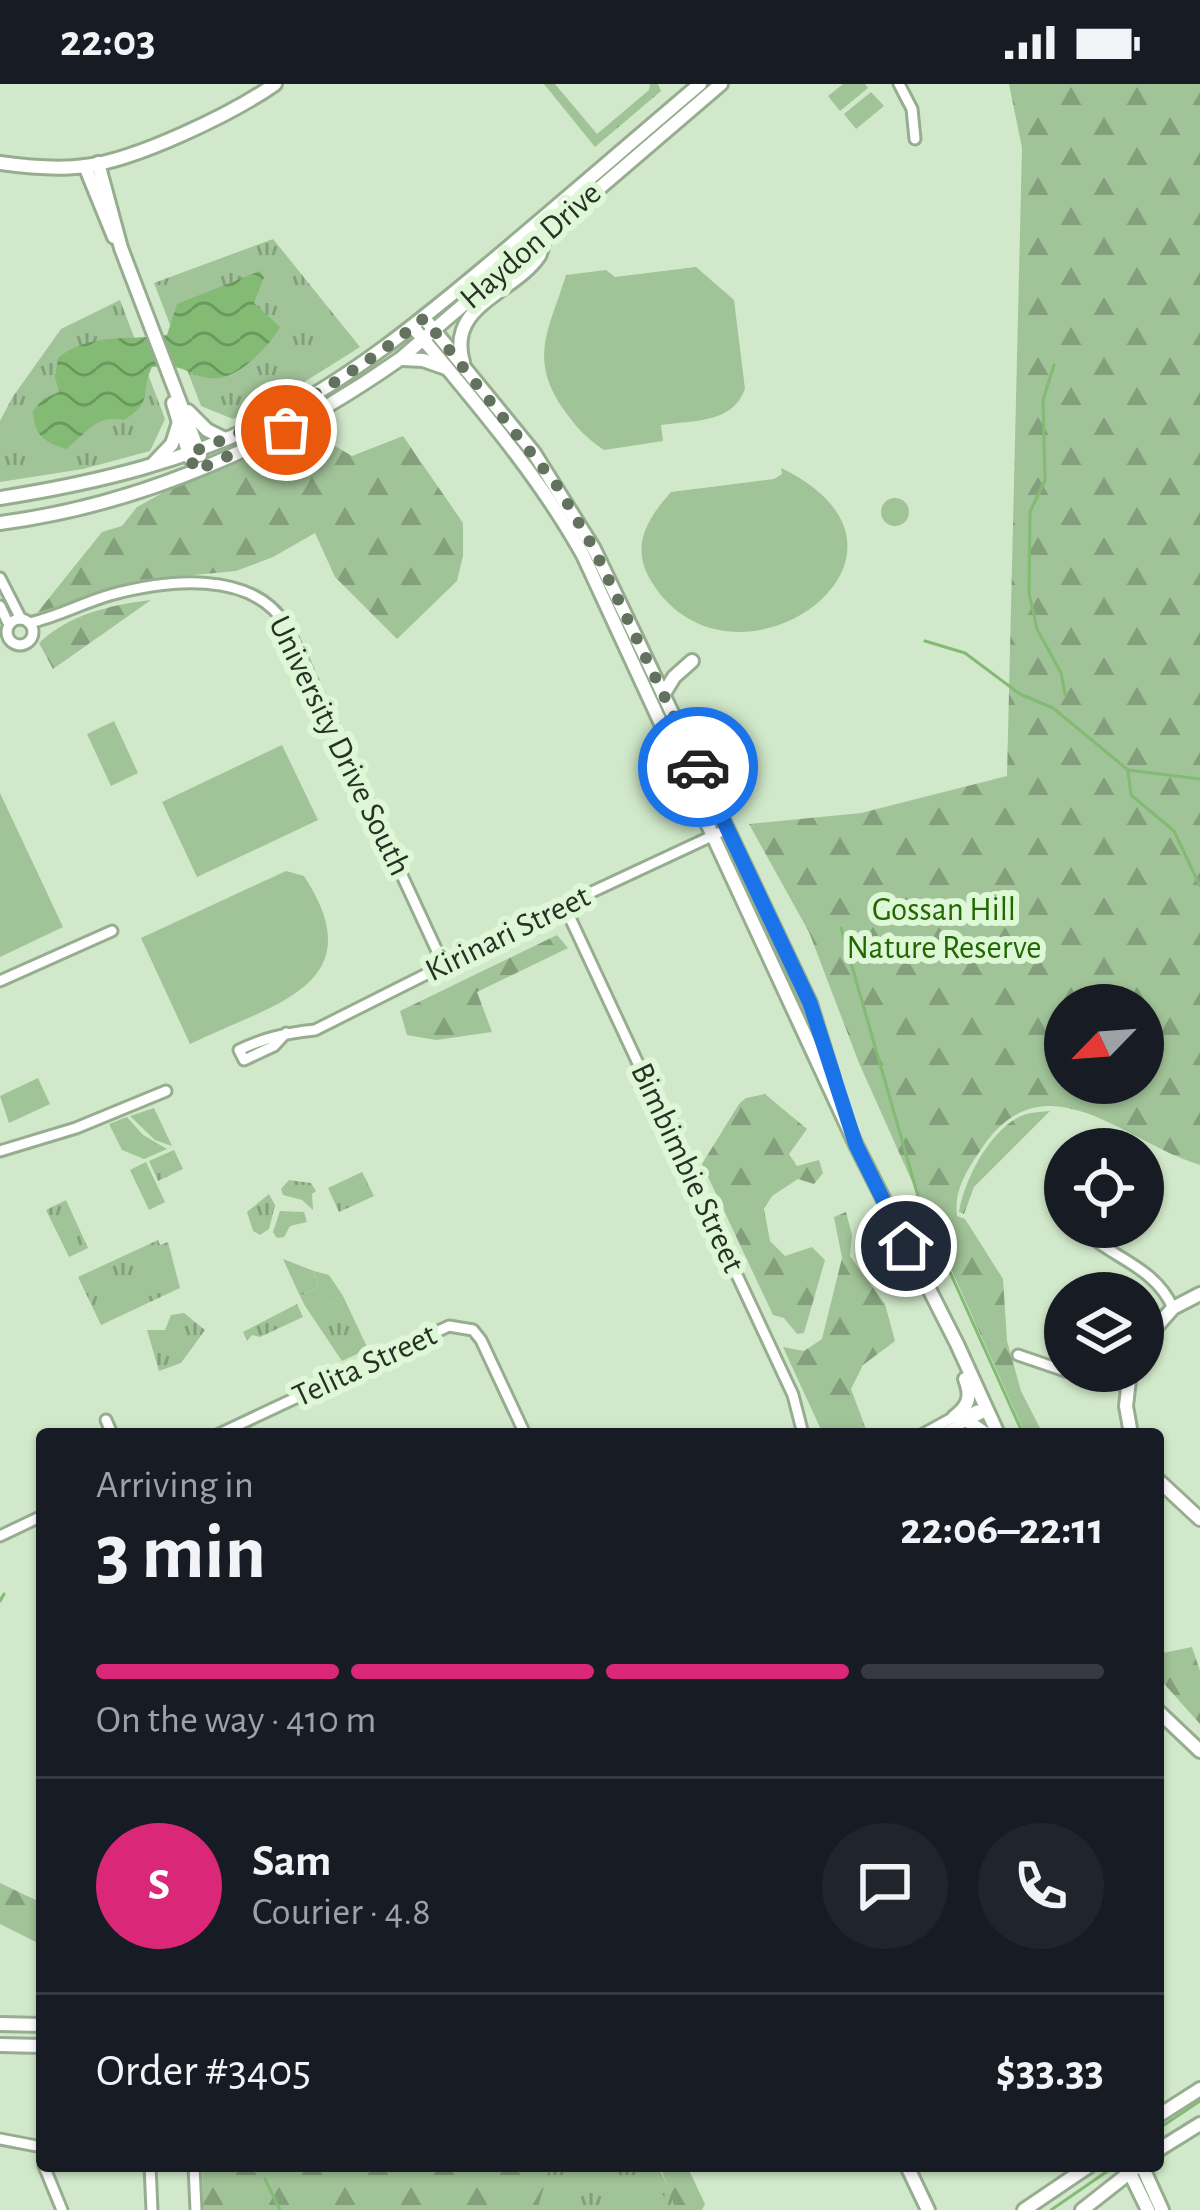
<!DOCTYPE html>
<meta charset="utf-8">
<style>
body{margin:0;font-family:"Alegreya Sans",sans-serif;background:#20242c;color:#f1f3f6;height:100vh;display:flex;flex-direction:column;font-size:45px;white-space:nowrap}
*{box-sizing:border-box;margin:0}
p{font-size:39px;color:#9ea1a6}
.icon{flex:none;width:66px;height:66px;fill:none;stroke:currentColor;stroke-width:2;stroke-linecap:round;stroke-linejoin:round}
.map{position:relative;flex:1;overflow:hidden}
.details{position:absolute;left:36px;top:1344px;width:1128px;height:744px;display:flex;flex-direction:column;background:#171b24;border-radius:12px;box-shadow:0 3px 9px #0004}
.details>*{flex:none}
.needle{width:78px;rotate:245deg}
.controls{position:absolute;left:1044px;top:900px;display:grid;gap:24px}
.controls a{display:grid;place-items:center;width:120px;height:120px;border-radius:50%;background:#171b24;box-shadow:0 3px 9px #0004;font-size:60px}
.pin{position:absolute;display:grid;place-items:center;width:102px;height:102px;color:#fff;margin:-51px;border:6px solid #fff;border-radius:50%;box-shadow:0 3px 12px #0007}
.courier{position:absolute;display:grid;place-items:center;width:120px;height:120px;margin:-60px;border:9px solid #1a73e8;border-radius:50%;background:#fff;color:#222;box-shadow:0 3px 15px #0007}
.overview em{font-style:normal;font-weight:600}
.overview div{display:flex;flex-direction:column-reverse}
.overview{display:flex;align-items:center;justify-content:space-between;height:204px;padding:0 60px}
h1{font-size:78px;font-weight:600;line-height:90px}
.bar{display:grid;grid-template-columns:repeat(4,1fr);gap:18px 12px;align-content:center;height:144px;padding:0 60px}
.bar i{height:15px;border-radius:9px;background:#363941}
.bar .on{background:#db2777}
.bar p{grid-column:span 4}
.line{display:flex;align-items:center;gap:30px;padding:0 60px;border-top:3px solid #363941}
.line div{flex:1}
.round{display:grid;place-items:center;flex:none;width:126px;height:126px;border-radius:63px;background:#20242c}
.status{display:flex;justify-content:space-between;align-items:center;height:84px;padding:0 60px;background:#171b24;direction:ltr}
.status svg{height:33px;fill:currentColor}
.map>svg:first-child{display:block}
.grass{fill:url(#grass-tufts)}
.forest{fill:url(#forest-firs);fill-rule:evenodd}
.garden{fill:#a1c398}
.water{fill:url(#water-waves)}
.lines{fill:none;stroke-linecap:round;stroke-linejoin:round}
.stream{stroke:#83ba74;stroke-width:3}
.street-casing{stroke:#96ad90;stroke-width:15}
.secondary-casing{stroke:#96ad90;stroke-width:18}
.street{stroke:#fff;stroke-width:9}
.secondary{stroke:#fff;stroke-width:12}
.done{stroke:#63715f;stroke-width:12;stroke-dasharray:0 21.6}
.route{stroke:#1a73e8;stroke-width:15}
.labels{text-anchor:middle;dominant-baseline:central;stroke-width:12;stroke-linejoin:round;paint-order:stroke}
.street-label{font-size:33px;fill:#283125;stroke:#def7d7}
.park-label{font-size:33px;fill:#216802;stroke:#def7d7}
</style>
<div class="status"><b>22:03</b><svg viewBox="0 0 49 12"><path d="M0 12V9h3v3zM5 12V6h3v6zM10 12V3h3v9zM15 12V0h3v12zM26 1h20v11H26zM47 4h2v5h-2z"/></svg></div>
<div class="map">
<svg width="1200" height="2126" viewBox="0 0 1200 2126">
<defs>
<pattern id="grass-tufts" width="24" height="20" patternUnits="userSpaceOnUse" patternTransform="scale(3)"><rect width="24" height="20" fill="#a1c398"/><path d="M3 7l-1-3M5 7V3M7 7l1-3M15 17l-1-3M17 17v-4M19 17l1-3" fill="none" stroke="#839f7c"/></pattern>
<pattern id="forest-firs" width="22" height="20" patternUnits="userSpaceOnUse" patternTransform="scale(3)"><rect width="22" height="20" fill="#a1c398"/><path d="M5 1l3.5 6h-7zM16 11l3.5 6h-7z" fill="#839f7c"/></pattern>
<pattern id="water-waves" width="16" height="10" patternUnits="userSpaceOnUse" patternTransform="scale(3)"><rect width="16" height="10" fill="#83ba74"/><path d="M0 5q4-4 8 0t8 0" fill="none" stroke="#6b985f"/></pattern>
</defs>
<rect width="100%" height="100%" fill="#d1e9ca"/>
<g class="grass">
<polygon points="544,0 555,0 597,50 649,6 650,0 658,0 661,7 595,63"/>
<polygon points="273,155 360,263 298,302 233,335 201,322 154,199"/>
<polygon points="120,216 165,335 150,367 83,385 0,398 0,337 12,314 61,245"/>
<polygon points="174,1066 183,1085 158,1097 149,1077"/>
<polygon points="362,1088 374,1112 339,1128 328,1104"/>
<polygon points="289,1096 311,1099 316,1107 312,1110 313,1126 302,1116 283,1111 281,1105"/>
<polygon points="269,1110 275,1121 269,1145 260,1151 253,1147 247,1128"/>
<polygon points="66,1116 88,1164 69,1173 46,1126"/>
<polygon points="158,1156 160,1161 168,1158 180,1204 101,1241 78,1193"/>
<polygon points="283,1175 314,1187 318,1203 300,1212"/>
<polygon points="343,1212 368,1265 342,1277 305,1222 327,1222"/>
<polygon points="297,1220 303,1233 260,1253 252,1251 247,1257 243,1248"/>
<polygon points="184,1229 205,1246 181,1279 159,1287 147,1246 165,1246 171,1231"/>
<polygon points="209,2082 658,2082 679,2126 212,2126"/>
</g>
<g class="forest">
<path d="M1009 0H1200V1081C1124 1058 1045 971 982 1064 967 1086 954 1105 957 1132L965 1135 1003 1195 1007 1257 1021 1307 1041 1346 1061 1350H1025L859 979 809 848 749 740 861 729 1007 692 1022 64ZM1065 921H1143V999H1065Z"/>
<polygon points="403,352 463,439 463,472 457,497 397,555 335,493 315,449 273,473 236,487 140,496 37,529 102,448 122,442 137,423 175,402 259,369 274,386 330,359 352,372"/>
<path d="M151 516 53 585 39 559C69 530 111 521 151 516Z"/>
<polygon points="557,851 568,864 477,908 492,948 436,956 407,951 400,927"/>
<polygon points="765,1010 807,1045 789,1070 797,1082 819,1076 823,1089 814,1100 798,1095 772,1112 764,1125 770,1157 785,1172 812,1163 825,1176 804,1249 797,1250 784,1234 773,1231 702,1080 739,1020 746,1014"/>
<path d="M1050 1027 974 1103 964 1130 959 1128C964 1096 990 1046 1021 1032 1029 1028 1040 1028 1050 1027Z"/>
<polygon points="846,1128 852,1151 850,1172 885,1220 895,1257 863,1281 851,1305 867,1348 823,1350 783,1263 804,1267 822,1255 842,1174 834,1133"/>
<polygon points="1192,1563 1200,1587 1200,1640 1158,1593 1158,1570"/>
<polygon points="0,1799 42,1819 42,1861 0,1840"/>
<polygon points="202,2082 511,2082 513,2087 521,2082 550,2082 537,2126 203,2126"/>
<polygon points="660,2082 687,2082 705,2120 702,2126 676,2126"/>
</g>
<g class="garden">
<polygon points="843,0 865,0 868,4 840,27 828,12"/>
<polygon points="871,8 884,22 856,45 844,30"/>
<path d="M696 183 734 216 745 305C732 340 694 336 661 341L663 357 604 366C586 354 576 343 564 326 528 274 549 246 566 191L606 186 615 193Z"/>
<path d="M781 384C959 470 732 630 651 497 630 462 647 435 671 408L774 395 782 390Z"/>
<circle cx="895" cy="428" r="14"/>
<polygon points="114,637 138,689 111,702 87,650"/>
<polygon points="282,661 318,736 197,793 162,718"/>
<polygon points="0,709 63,843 0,873"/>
<path d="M286 787 304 792C376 902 271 920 190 960L141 854Z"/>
<polygon points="38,994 50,1020 9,1039 0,1012"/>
<polygon points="154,1024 172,1062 155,1056 130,1032"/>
<polygon points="127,1033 143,1051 167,1065 144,1075 122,1066 109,1040"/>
<polygon points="146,1078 165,1118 149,1126 130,1086"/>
<polygon points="280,1127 304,1128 307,1138 290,1142 284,1153 277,1154 273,1148"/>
<polygon points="314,1187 329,1191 343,1212 327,1222 305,1222 300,1212 318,1203"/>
<polygon points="659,2102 670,2126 623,2126 621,2120"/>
</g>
<path class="water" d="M260 187 264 193 254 219 280 243C269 263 235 299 209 294 182 289 188 280 152 283 139 309 155 317 124 336 96 329 85 351 66 365 44 358 34 351 33 327L43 315 59 308 55 293 58 274C89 248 129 257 167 251L177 220Z"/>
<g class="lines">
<g class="stream">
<polyline points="1054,281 1043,316 1045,396 1030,428 1029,509 1037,545 1061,589 1065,610"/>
<polyline points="925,557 965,569 1020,610 1053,624 1128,686 1200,695"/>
<polyline points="1128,687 1131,711 1174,747 1200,802"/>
<polyline points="841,844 922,1126 1023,1350"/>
<polyline points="0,1517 4,1510"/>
<polyline points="1158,2045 1200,2017"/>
<polyline points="265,2095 280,2126"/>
<polyline points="1051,2126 1112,2084"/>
</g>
<g class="street-casing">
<g id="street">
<polyline points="899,0 912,25 915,55"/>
<polyline points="0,494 21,535"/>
<polyline points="0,522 9,541"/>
<circle cx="20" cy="548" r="13"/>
<path d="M29 539C57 533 82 519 110 511 166 496 251 485 286 541L444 882"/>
<polyline points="564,821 793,1311 803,1350"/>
<polyline points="0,897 112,847"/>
<path d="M286 949 274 962 244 976 239 966C264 954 286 949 315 946L564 821 727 745"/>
<polyline points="0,1067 76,1044 166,1007"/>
<path d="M1079 1143C1110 1174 1154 1181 1173 1224"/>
<polyline points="1018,1271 1065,1287"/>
<polyline points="1065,1287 1127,1302"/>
<polyline points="106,1336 112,1350"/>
<polyline points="219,1350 449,1242 473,1246 481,1256 525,1350"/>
<polyline points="923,1350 954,1333 960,1335 977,1326 987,1327"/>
<polyline points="941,1350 987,1327"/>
<polyline points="0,1452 42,1432"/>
<polyline points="0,2055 42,2063"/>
<polyline points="44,2082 62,2126"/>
<polyline points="150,2082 152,2126"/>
<polyline points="194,2082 196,2126"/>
</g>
</g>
<g class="secondary-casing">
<g id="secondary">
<path d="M0 79C28 83 57 86 85 82 136 76 232 30 275 0"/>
<polyline points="98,79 121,164 200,371"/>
<polyline points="85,82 114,153"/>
<polyline points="424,234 534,369 594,465 810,919 833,994"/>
<path d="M413 243C474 317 536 387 583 471L856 1061 957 1260 998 1350"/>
<polyline points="402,275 423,276 446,284"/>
<path d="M463 278C446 221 514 209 539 172 542 166 543 159 544 153"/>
<polyline points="173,319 190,374"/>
<polyline points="188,327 207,346 225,355"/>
<polyline points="154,379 172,360 179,338"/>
<path d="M0 414C96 399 192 376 278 331 354 291 419 238 485 183 557 123 628 61 700 0"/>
<path d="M0 439C145 420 282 358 400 275L721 0"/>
<polyline points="663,611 674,593 692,577"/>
<polyline points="1143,1258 1173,1224 1200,1210"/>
<polyline points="1130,1287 1126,1322 1131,1350"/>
<path d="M954 1333C969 1322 972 1312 965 1295"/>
<polyline points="969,1338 986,1350"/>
<polyline points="1158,1396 1200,1435"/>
<polyline points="1158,1627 1200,1667"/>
<polyline points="0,1940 42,1941"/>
<polyline points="0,1961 42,1962"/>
<polyline points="1158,2032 1200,2005"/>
<polyline points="1158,2066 1200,2040"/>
<polyline points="907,2082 928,2126"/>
<polyline points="1142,2082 1162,2126"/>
<polyline points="1127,2083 1148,2126"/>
<polyline points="1024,2126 1089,2082"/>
<polyline points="1082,2126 1138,2082"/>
</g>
</g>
<use href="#street" class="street"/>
<use href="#secondary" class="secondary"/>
</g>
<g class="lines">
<path class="done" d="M286 346 195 387 189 369C275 338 353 292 424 234L558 403 594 465 698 683"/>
<polyline class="route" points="698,683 810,919 856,1061 906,1162"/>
</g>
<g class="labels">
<g class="street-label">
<text transform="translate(531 162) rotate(-41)">Haydon Drive</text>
<text transform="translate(339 662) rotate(64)">University Drive South</text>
<text transform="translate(508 850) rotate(-26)">Kirinari Street</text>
<text transform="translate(687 1084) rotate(65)">Bimbimbie Street</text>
<text transform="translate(365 1282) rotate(-25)">Telita Street</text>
</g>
<g class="park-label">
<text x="944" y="826">Gossan Hill<tspan x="944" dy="38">Nature Reserve</tspan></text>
</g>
</g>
</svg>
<div class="controls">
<a><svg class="needle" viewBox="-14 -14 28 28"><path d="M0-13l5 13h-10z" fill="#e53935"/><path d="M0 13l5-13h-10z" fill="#9ea1a6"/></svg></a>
<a><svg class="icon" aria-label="locate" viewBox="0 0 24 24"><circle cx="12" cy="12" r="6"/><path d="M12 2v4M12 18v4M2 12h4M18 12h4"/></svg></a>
<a><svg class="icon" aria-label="layers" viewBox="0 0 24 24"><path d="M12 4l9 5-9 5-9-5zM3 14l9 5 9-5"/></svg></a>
</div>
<div class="pin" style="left:286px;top:346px;background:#ea580c"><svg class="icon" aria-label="bag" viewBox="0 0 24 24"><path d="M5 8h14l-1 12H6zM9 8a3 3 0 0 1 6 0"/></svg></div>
<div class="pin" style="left:906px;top:1162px;background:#1f2937"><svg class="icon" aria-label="home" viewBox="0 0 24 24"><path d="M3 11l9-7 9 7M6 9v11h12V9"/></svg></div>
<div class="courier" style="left:698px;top:683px"><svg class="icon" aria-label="car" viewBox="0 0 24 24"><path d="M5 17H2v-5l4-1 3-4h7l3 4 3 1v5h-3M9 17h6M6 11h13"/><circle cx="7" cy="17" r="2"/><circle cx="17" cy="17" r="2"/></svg></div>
<section class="details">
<div class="overview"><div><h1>3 min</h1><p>Arriving in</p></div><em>22:06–22:11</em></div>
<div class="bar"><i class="on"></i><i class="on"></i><i class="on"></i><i></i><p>On the way · 410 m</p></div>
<div class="line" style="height:216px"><b class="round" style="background:#db2777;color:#fff">S</b><div><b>Sam</b><p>Courier · 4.8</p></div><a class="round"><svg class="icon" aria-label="chat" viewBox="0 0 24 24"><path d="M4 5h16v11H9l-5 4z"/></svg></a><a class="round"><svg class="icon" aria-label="phone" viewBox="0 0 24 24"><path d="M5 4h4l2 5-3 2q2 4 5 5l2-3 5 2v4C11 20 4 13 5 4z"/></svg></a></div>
<div class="line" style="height:156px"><div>Order #3405</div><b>$33.33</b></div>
</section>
</div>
